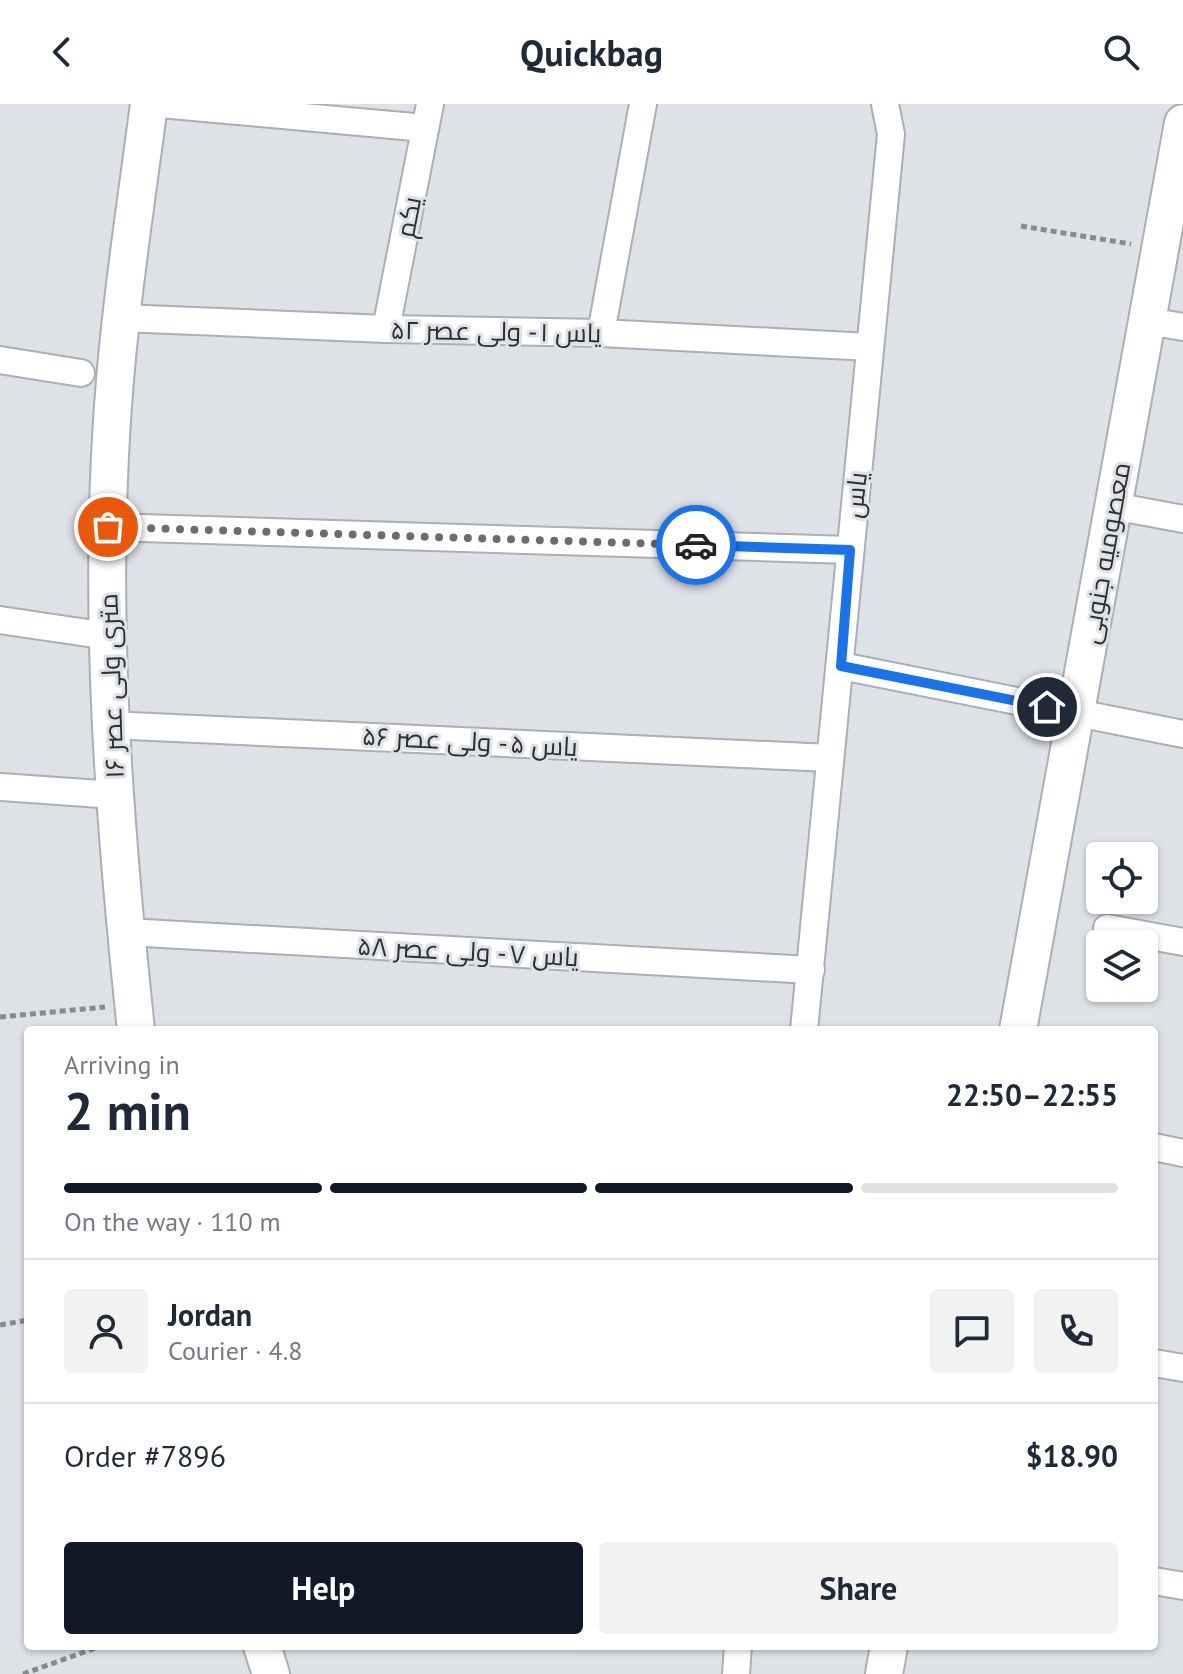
<!DOCTYPE html>
<meta charset="utf-8">
<style>
body{margin:0;font-family:"PT Sans",Cairo,sans-serif;background:#f2f2f3;color:#1f2937;height:100vh;display:flex;flex-direction:column;font-size:30px;white-space:nowrap}
*{box-sizing:border-box;margin:0}
p{font-size:26px;color:#747a83}
.icon{flex:none;width:44px;height:44px;fill:none;stroke:currentColor;stroke-width:2;stroke-linecap:round;stroke-linejoin:round}
.map{position:relative;flex:1;overflow:hidden}
.sheet{position:absolute;left:24px;top:922px;width:1134px;height:624px;display:flex;flex-direction:column;background:#fff;border-radius:8px;box-shadow:0 2px 6px #0004}
.sheet>*{flex:none}
.tools{position:absolute;left:1086px;top:738px;display:grid;gap:16px}
.tools a{display:grid;place-items:center;width:72px;height:72px;border-radius:8px;background:#fff;box-shadow:0 2px 6px #0004;font-size:40px}
.pin{position:absolute;display:grid;place-items:center;width:68px;height:68px;color:#fff;margin:-34px;border:4px solid #fff;border-radius:50%;box-shadow:0 2px 8px #0007}
.courier{position:absolute;display:grid;place-items:center;width:80px;height:80px;margin:-40px;border:6px solid #1a73e8;border-radius:50%;background:#fff;color:#222;box-shadow:0 2px 10px #0007}
.summary em{font-style:normal;font-weight:700}
.summary div{display:flex;flex-direction:column-reverse}
.summary{display:flex;align-items:center;justify-content:space-between;height:136px;padding:0 40px}
h1{font-size:52px;font-weight:700;line-height:60px}
.bar{display:grid;grid-template-columns:repeat(4,1fr);gap:12px 8px;align-content:center;height:96px;padding:0 40px}
.bar i{height:10px;border-radius:6px;background:#e0e1e3}
.bar .selected{background:#111827}
.bar p{grid-column:span 4}
.line{display:flex;align-items:center;gap:20px;padding:0 40px;border-top:2px solid #e0e1e3}
.line div{flex:1}
.round{display:grid;place-items:center;flex:none;width:84px;height:84px;border-radius:8px;background:#f2f2f3}
.button{display:flex;gap:16px;margin-top:auto;padding:16px 40px}
.button a{flex:1;height:92px;border-radius:8px;background:#111827;color:#fff;font-size:32px;font-weight:700;line-height:92px;text-align:center}
.button a+a{background:#f2f2f3;color:#1f2937}
header{display:flex;justify-content:space-between;align-items:center;height:104px;padding:0 40px;background:#fff;font-size:36px;font-weight:700}
.map>svg:first-child{display:block}
.lines{fill:none;stroke-linecap:round;stroke-linejoin:round}
.street-casing{stroke:#abafb4;stroke-width:30}
.secondary-casing{stroke:#abafb4;stroke-width:40}
.path{stroke:#878a8e;stroke-width:5;stroke-dasharray:6 4;stroke-linecap:butt}
.street{stroke:#fff;stroke-width:26}
.secondary{stroke:#fff;stroke-width:36}
.done{stroke:#6a6d70;stroke-width:8;stroke-dasharray:0 14.4}
.route{stroke:#1a73e8;stroke-width:10}
.labels{text-anchor:middle;dominant-baseline:central;stroke-width:6;stroke-linejoin:round;paint-order:stroke}
.street-label{font-size:26px;fill:#2c2e30;stroke:#dee2e7}
</style>
<header><svg class="icon" aria-label="back" viewBox="0 0 24 24"><path d="M15 5l-7 7 7 7"/></svg>Quickbag<svg class="icon" aria-label="search" viewBox="0 0 24 24"><circle cx="10" cy="10" r="6"/><path d="M15 15l6 6"/></svg></header>
<div class="map">
<svg width="1183" height="1570" viewBox="0 0 1183 1570">
<rect width="100%" height="100%" fill="#dee2e7"/>
<g class="lines">
<g class="street-casing">
<g id="street">
<polyline points="160,0 425,24"/>
<polyline points="121,214 386,225 601,229 870,243"/>
<polyline points="1147,217 1183,223"/>
<polyline points="386,225 430,0"/>
<polyline points="601,229 643,0"/>
<polyline points="0,256 81,269"/>
<polyline points="1113,402 1183,415"/>
<polyline points="108,423 850,446"/>
<polyline points="0,516 108,532"/>
<polyline points="841,562 1183,630"/>
<polyline points="109,621 830,654"/>
<polyline points="0,683 115,691"/>
<polyline points="1107,824 1183,838"/>
<polyline points="126,828 811,866"/>
<polyline points="804,926 891,30 885,0"/>
<polyline points="1154,1043 1183,1049"/>
<polyline points="1154,1259 1183,1264"/>
<polyline points="1154,1477 1183,1482"/>
<polyline points="736,1570 738,1542"/>
</g>
</g>
<g class="secondary-casing">
<g id="secondary">
<path d="M136 926C114 719 98 510 113 302 120 201 136 100 149 0"/>
<polyline points="1018,926 1183,19"/>
<polyline points="262,1542 271,1570"/>
<polyline points="884,1570 889,1542"/>
</g>
</g>
<g class="path">
<polyline points="1021,122 1131,140"/>
<polyline points="0,913 105,903"/>
<polyline points="0,1221 28,1216"/>
<polyline points="23,1570 101,1542"/>
</g>
<use href="#street" class="street"/>
<use href="#secondary" class="secondary"/>
</g>
<g class="lines">
<polyline class="done" points="108,423 696,441"/>
<polyline class="route" points="696,441 850,446 841,562 1047,603"/>
</g>
<g class="labels">
<g class="street-label">
<text transform="translate(408 113) rotate(-79)">یکم</text>
<text transform="translate(496 227) rotate(1)">یاس ۱ - ولی عصر ۵۲</text>
<text transform="translate(855 391) rotate(-84)">یاس</text>
<text transform="translate(1105 449) rotate(-80)">معصومیه جنوبی</text>
<text transform="translate(111 582) rotate(-92)">۱۶ متری ولی عصر</text>
<text transform="translate(470 637) rotate(3)">یاس ۵ - ولی عصر ۵۶</text>
<text transform="translate(468 847) rotate(3)">یاس ۷ - ولی عصر ۵۸</text>
</g>
</g>
</svg>
<div class="tools">
<a><svg class="icon" aria-label="locate" viewBox="0 0 24 24"><circle cx="12" cy="12" r="6"/><path d="M12 2v4M12 18v4M2 12h4M18 12h4"/></svg></a>
<a><svg class="icon" aria-label="layers" viewBox="0 0 24 24"><path d="M12 4l9 5-9 5-9-5zM3 14l9 5 9-5"/></svg></a>
</div>
<div class="pin" style="left:108px;top:423px;background:#ea580c"><svg class="icon" aria-label="bag" viewBox="0 0 24 24"><path d="M5 8h14l-1 12H6zM9 8a3 3 0 0 1 6 0"/></svg></div>
<div class="pin" style="left:1047px;top:603px;background:#1f2937"><svg class="icon" aria-label="home" viewBox="0 0 24 24"><path d="M3 11l9-7 9 7M6 9v11h12V9"/></svg></div>
<div class="courier" style="left:696px;top:441px"><svg class="icon" aria-label="car" viewBox="0 0 24 24"><path d="M5 17H2v-5l4-1 3-4h7l3 4 3 1v5h-3M9 17h6M6 11h13"/><circle cx="7" cy="17" r="2"/><circle cx="17" cy="17" r="2"/></svg></div>
<section class="sheet">
<div class="summary"><div><h1>2 min</h1><p>Arriving in</p></div><em>22:50–22:55</em></div>
<div class="bar"><i class="selected"></i><i class="selected"></i><i class="selected"></i><i></i><p>On the way · 110 m</p></div>
<div class="line" style="height:144px"><a class="round"><svg class="icon" aria-label="person" viewBox="0 0 24 24"><circle cx="12" cy="8" r="4"/><path d="M4 21q1-7 8-7t8 7"/></svg></a><div><b>Jordan</b><p>Courier · 4.8</p></div><a class="round"><svg class="icon" aria-label="chat" viewBox="0 0 24 24"><path d="M4 5h16v11H9l-5 4z"/></svg></a><a class="round"><svg class="icon" aria-label="phone" viewBox="0 0 24 24"><path d="M5 4h4l2 5-3 2q2 4 5 5l2-3 5 2v4C11 20 4 13 5 4z"/></svg></a></div>
<div class="line" style="height:104px"><div>Order #7896</div><b>$18.90</b></div>
<div class="button"><a>Help</a><a>Share</a></div>
</section>
</div>
